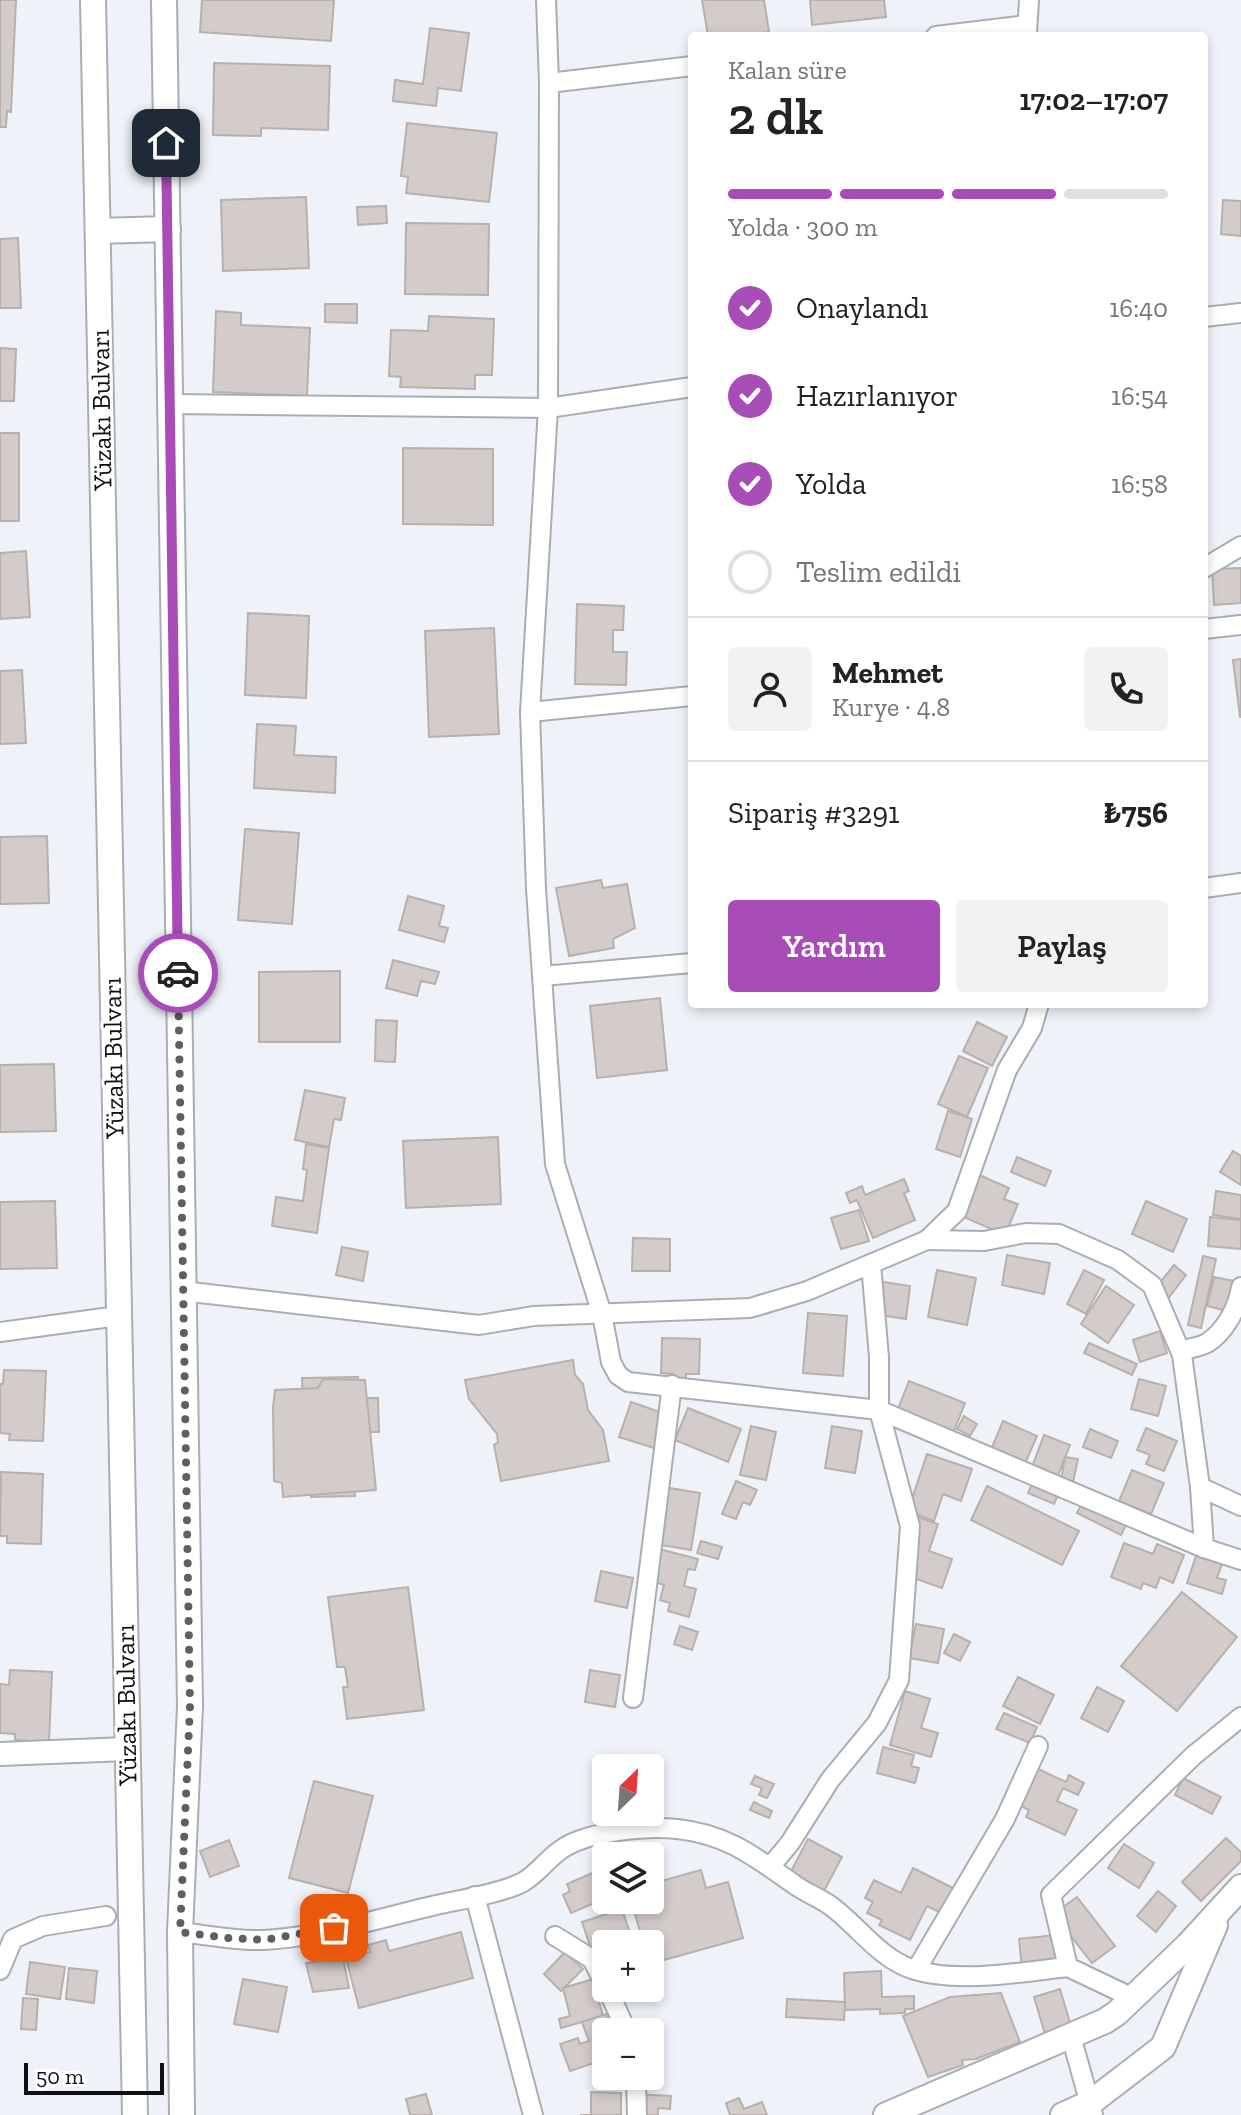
<!DOCTYPE html>
<html lang="tr">
<meta charset="utf-8">
<style>
body{margin:0;font-family:"Zilla Slab",serif;background:#f2f2f2;color:#222;height:100vh;display:flex;flex-direction:column;font-size:30px;white-space:nowrap}
*{box-sizing:border-box;margin:0}
p{font-size:26px;color:#767676}
.icon{flex:none;width:44px;height:44px;fill:none;stroke:currentColor;stroke-width:2;stroke-linecap:round;stroke-linejoin:round}
.map{position:relative;flex:1;overflow:hidden}
.drawer{position:absolute;left:688px;top:32px;width:520px;height:976px;display:flex;flex-direction:column;background:#fff;border-radius:8px;box-shadow:0 4px 12px #0003}
.drawer>*{flex:none}
.needle{width:52px;rotate:25deg}
.fabs{position:absolute;left:592px;top:1754px;display:grid;gap:16px}
.fabs a{display:grid;place-items:center;width:72px;height:72px;border-radius:8px;background:#fff;box-shadow:0 4px 12px #0003;font-size:40px}
.scale{position:absolute;left:24px;bottom:20px;width:140px;box-sizing:border-box;padding-left:8px;border:4px solid #0e1012;border-top:0;font-size:22px;line-height:28px;white-space:nowrap;color:#0e1012;-webkit-text-stroke:6px #fff;paint-order:stroke}
.pin{position:absolute;display:grid;place-items:center;width:68px;height:68px;color:#fff;margin:-34px;border-radius:16px;box-shadow:0 4px 12px #0006}
.courier{position:absolute;display:grid;place-items:center;width:80px;height:80px;margin:-40px;border:6px solid #a84cb7;border-radius:50%;background:#fff;color:#222;box-shadow:0 2px 10px #0007}
.headline em{font-style:normal;font-weight:600}
.headline div{display:flex;flex-direction:column-reverse}
.headline{display:flex;align-items:center;justify-content:space-between;height:136px;padding:0 40px}
h1{font-size:52px;font-weight:600;line-height:60px}
.bar{display:grid;grid-template-columns:repeat(4,1fr);gap:12px 8px;align-content:center;height:96px;padding:0 40px}
.bar i{height:10px;border-radius:6px;background:#e0e0e0}
.bar .active{background:#a84cb7}
.bar p{grid-column:span 4}
.line{display:flex;align-items:center;gap:20px;padding:0 40px;border-top:2px solid #e0e0e0}
.line div{flex:1}
.round{display:grid;place-items:center;flex:none;width:84px;height:84px;border-radius:8px;background:#f2f2f2}
ol{padding:0 40px;list-style:none}
li{display:flex;align-items:center;gap:24px;height:88px}
li p{margin-inline-start:auto}
li .icon{padding:8px;border-radius:50%;background:#a84cb7;color:#fff;stroke-width:4}
li:last-child{color:#767676}
li i{width:44px;height:44px;border:4px solid #e0e0e0;border-radius:50%}
.cta{display:flex;gap:16px;margin-top:auto;padding:16px 40px}
.cta a{flex:1;height:92px;border-radius:8px;background:#a84cb7;color:#fff;font-size:32px;font-weight:600;line-height:92px;text-align:center}
.cta a+a{background:#f2f2f2;color:#222}
.map>svg:first-child{display:block}
.building{fill:#d4ccca;stroke:#b7b0ad;stroke-width:2}
.lines{fill:none;stroke-linecap:round;stroke-linejoin:round}
.minor-casing{stroke:#aaaeb3;stroke-width:22}
.tertiary-casing{stroke:#aaaeb3;stroke-width:26}
.secondary-casing{stroke:#aaaeb3;stroke-width:28}
.minor{stroke:#fff;stroke-width:18}
.tertiary{stroke:#fff;stroke-width:22}
.secondary{stroke:#fff;stroke-width:24}
.done{stroke:#5d5f63;stroke-width:8;stroke-dasharray:0 14.4}
.route{stroke:#a84cb7;stroke-width:10}
.labels{text-anchor:middle;dominant-baseline:central;stroke-width:6;stroke-linejoin:round;paint-order:stroke}
.street-label{font-size:26px;fill:#0e1012;stroke:#fff}
</style>
<div class="map">
<svg width="1241" height="2115" viewBox="0 0 1241 2115">
<rect width="100%" height="100%" fill="#eff3f9"/>
<g class="building">
<polygon points="0,0 16,0 11,112 7,111 6,127 0,127"/>
<polygon points="202,0 334,0 331,41 200,32"/>
<polygon points="702,0 764,0 769,32 746,36 708,36"/>
<polygon points="810,0 884,0 886,17 812,25"/>
<polygon points="430,28 469,33 461,91 438,88 436,106 393,101 395,80 423,84"/>
<polygon points="214,63 330,66 328,130 261,128 261,136 213,135"/>
<polygon points="407,123 497,133 489,202 406,193 408,177 401,176"/>
<polygon points="306,197 309,268 223,271 221,200"/>
<polygon points="1223,200 1241,201 1241,236 1221,234"/>
<polygon points="386,206 387,223 358,225 357,207"/>
<polygon points="406,223 489,224 488,295 405,294"/>
<polygon points="18,238 21,308 0,308 0,239"/>
<polygon points="325,304 357,304 357,323 325,322"/>
<polygon points="216,311 241,313 241,325 310,328 307,396 213,392"/>
<polygon points="429,316 494,319 492,375 475,375 475,389 400,387 401,377 389,376 391,330 428,331"/>
<polygon points="0,348 16,349 14,401 0,401"/>
<rect x="0" y="433" width="19" height="88"/>
<polygon points="403,448 493,449 493,525 403,524"/>
<polygon points="26,551 30,617 0,619 0,553"/>
<polygon points="1241,568 1241,603 1214,605 1212,569"/>
<polygon points="577,604 624,606 623,630 613,630 613,652 627,652 626,685 575,684"/>
<polygon points="248,613 309,616 306,698 245,695"/>
<polygon points="494,628 499,734 429,737 425,631"/>
<polygon points="1241,659 1241,717 1240,717 1233,660"/>
<polygon points="22,670 26,743 0,744 0,671"/>
<polygon points="257,724 296,726 294,755 336,757 335,793 254,788"/>
<polygon points="245,829 299,833 292,924 238,920"/>
<polygon points="47,836 49,903 0,904 0,837"/>
<polygon points="601,880 603,888 627,884 635,928 613,939 614,948 569,956 556,888"/>
<polygon points="408,896 444,906 439,926 448,928 444,942 399,930"/>
<polygon points="393,960 439,972 435,984 421,981 417,996 386,988"/>
<polygon points="340,971 340,1042 259,1042 259,972"/>
<polygon points="660,998 667,1070 597,1078 590,1006"/>
<polygon points="376,1020 397,1021 395,1062 375,1061"/>
<polygon points="977,1022 1007,1037 992,1066 963,1051"/>
<polygon points="959,1056 988,1068 967,1117 938,1104"/>
<polygon points="54,1064 56,1131 0,1132 0,1065"/>
<polygon points="305,1090 345,1098 341,1120 334,1119 329,1147 295,1140"/>
<polygon points="948,1111 972,1119 960,1157 936,1149"/>
<polygon points="498,1137 501,1204 406,1208 403,1141"/>
<polygon points="306,1144 329,1148 317,1233 272,1226 276,1197 303,1201 307,1170 303,1169"/>
<polygon points="1233,1151 1241,1156 1241,1185 1220,1172"/>
<polygon points="1017,1157 1051,1171 1045,1186 1011,1172"/>
<polygon points="977,1174 1009,1188 1004,1199 1018,1204 1005,1235 959,1215"/>
<polygon points="904,1179 909,1191 904,1193 915,1220 873,1238 857,1200 850,1203 846,1193 862,1186 865,1195"/>
<polygon points="1216,1191 1241,1195 1241,1219 1213,1215"/>
<polygon points="55,1201 57,1268 0,1269 0,1202"/>
<polygon points="1146,1201 1187,1219 1173,1252 1132,1234"/>
<polygon points="859,1210 869,1241 841,1249 831,1218"/>
<polygon points="1210,1217 1241,1220 1241,1249 1208,1246"/>
<polygon points="633,1238 670,1239 670,1271 632,1271"/>
<polygon points="342,1247 368,1252 363,1281 336,1275"/>
<polygon points="1007,1255 1050,1263 1044,1294 1002,1285"/>
<polygon points="1203,1256 1216,1259 1201,1328 1188,1325"/>
<polygon points="1174,1265 1186,1275 1167,1300 1154,1290"/>
<polygon points="937,1270 976,1278 967,1325 928,1317"/>
<polygon points="1084,1270 1104,1280 1086,1314 1067,1304"/>
<polygon points="1214,1277 1234,1281 1227,1311 1207,1306"/>
<polygon points="877,1281 910,1286 906,1319 873,1314"/>
<polygon points="1106,1286 1134,1305 1108,1343 1081,1324"/>
<polygon points="808,1313 847,1316 843,1376 803,1373"/>
<polygon points="1160,1331 1167,1353 1140,1362 1133,1340"/>
<polygon points="662,1338 700,1339 699,1374 686,1374 686,1380 673,1380 673,1374 661,1373"/>
<polygon points="1089,1343 1137,1364 1132,1375 1084,1353"/>
<polygon points="573,1360 575,1375 583,1384 588,1410 603,1430 609,1461 501,1481 494,1445 498,1442 497,1434 469,1399 465,1380"/>
<polygon points="4,1370 46,1371 43,1441 9,1440 10,1434 0,1433 0,1384 3,1384"/>
<polygon points="358,1377 359,1398 378,1398 379,1432 370,1432 370,1443 363,1443 364,1476 354,1481 355,1496 311,1497 311,1475 296,1476 296,1456 302,1456 301,1427 291,1427 290,1404 303,1404 302,1378"/>
<polygon points="323,1379 365,1380 376,1490 283,1497 282,1483 274,1481 273,1407 275,1390 318,1388"/>
<polygon points="1139,1379 1166,1386 1158,1416 1131,1409"/>
<polygon points="909,1381 965,1403 950,1441 894,1419"/>
<polygon points="631,1402 666,1414 654,1448 619,1437"/>
<polygon points="688,1408 741,1429 728,1462 675,1440"/>
<polygon points="964,1416 977,1424 970,1436 957,1429"/>
<polygon points="1003,1421 1037,1436 1024,1466 990,1452"/>
<polygon points="751,1426 776,1432 766,1480 740,1475"/>
<polygon points="832,1426 862,1431 855,1473 825,1468"/>
<polygon points="1146,1428 1177,1441 1164,1471 1146,1464 1150,1455 1137,1450"/>
<polygon points="1090,1429 1118,1441 1111,1458 1083,1447"/>
<polygon points="1044,1435 1070,1445 1056,1480 1031,1470"/>
<polygon points="927,1454 972,1469 961,1501 943,1494 934,1521 908,1511"/>
<polygon points="1065,1457 1078,1459 1073,1482 1061,1480"/>
<polygon points="1132,1470 1164,1483 1151,1514 1119,1501"/>
<polygon points="1,1472 43,1474 41,1544 7,1543 7,1536 0,1536"/>
<polygon points="1035,1477 1061,1488 1054,1504 1028,1493"/>
<polygon points="736,1481 757,1490 750,1505 743,1502 736,1519 722,1514"/>
<polygon points="987,1486 1079,1531 1062,1565 971,1520"/>
<polygon points="664,1487 700,1493 691,1550 655,1544"/>
<polygon points="1085,1497 1129,1519 1121,1535 1077,1513"/>
<polygon points="912,1515 938,1524 929,1551 952,1559 942,1588 905,1575"/>
<polygon points="701,1541 722,1547 718,1559 697,1553"/>
<polygon points="1124,1543 1153,1554 1157,1544 1184,1555 1173,1583 1160,1577 1156,1588 1143,1583 1141,1589 1111,1577"/>
<polygon points="659,1549 698,1559 695,1570 688,1569 684,1586 696,1589 689,1617 668,1611 670,1603 660,1600 664,1585 651,1581"/>
<polygon points="1196,1556 1222,1564 1217,1578 1226,1580 1222,1594 1187,1583"/>
<polygon points="601,1571 633,1578 627,1608 595,1601"/>
<polygon points="408,1587 424,1710 347,1719 343,1687 348,1687 345,1667 337,1667 328,1597"/>
<polygon points="1182,1592 1237,1637 1177,1711 1121,1666"/>
<polygon points="916,1624 944,1629 938,1663 909,1658"/>
<polygon points="680,1626 698,1632 692,1650 674,1644"/>
<polygon points="954,1634 970,1642 960,1661 944,1653"/>
<polygon points="10,1670 52,1672 49,1742 15,1740 15,1734 0,1733 0,1684 9,1685"/>
<polygon points="590,1670 620,1675 615,1707 585,1702"/>
<polygon points="1018,1677 1054,1695 1040,1724 1003,1706"/>
<polygon points="1097,1687 1124,1701 1108,1732 1081,1718"/>
<polygon points="905,1691 930,1699 921,1728 938,1733 931,1757 890,1745"/>
<polygon points="1004,1713 1037,1727 1030,1743 996,1729"/>
<polygon points="883,1747 914,1755 911,1766 919,1768 915,1783 877,1773"/>
<polygon points="1036,1768 1066,1782 1069,1775 1084,1783 1078,1795 1063,1788 1057,1801 1077,1810 1065,1835 1026,1817 1029,1810 1019,1805"/>
<polygon points="755,1776 774,1784 767,1798 759,1795 762,1788 751,1784"/>
<polygon points="1183,1778 1221,1797 1212,1814 1175,1795"/>
<polygon points="314,1781 373,1796 348,1893 289,1878"/>
<polygon points="754,1802 772,1811 769,1818 750,1810"/>
<polygon points="1226,1838 1241,1852 1241,1861 1201,1901 1182,1882"/>
<polygon points="808,1839 842,1857 824,1891 790,1873"/>
<polygon points="229,1840 239,1866 210,1877 200,1851"/>
<polygon points="1124,1844 1154,1863 1139,1888 1108,1868"/>
<polygon points="606,1867 606,1898 571,1913 563,1895 570,1891 567,1884"/>
<polygon points="913,1868 953,1888 941,1913 927,1906 910,1940 879,1925 882,1920 867,1913 873,1902 865,1898 874,1880 901,1893"/>
<polygon points="701,1870 706,1888 728,1882 743,1938 664,1960 657,1938 643,1942 631,1900 650,1900 650,1884"/>
<polygon points="1158,1891 1176,1906 1156,1932 1137,1916"/>
<polygon points="1077,1897 1115,1946 1092,1963 1063,1926 1060,1909"/>
<polygon points="622,1909 631,1936 591,1949 582,1922"/>
<polygon points="461,1932 473,1978 359,2008 346,1958 370,1952 368,1945 386,1940 389,1951"/>
<polygon points="1055,1935 1058,1964 1022,1968 1019,1939"/>
<polygon points="565,1952 583,1969 561,1991 544,1974"/>
<polygon points="343,1958 349,1988 313,1992 306,1963"/>
<polygon points="30,1962 65,1967 60,1999 26,1994"/>
<polygon points="69,1968 97,1971 94,2003 66,1999"/>
<polygon points="881,1971 882,1997 914,1996 914,2009 905,2009 905,2013 880,2014 880,2009 845,2010 844,1973"/>
<polygon points="243,1979 287,1987 278,2032 234,2024"/>
<polygon points="593,1979 603,2016 561,2028 559,2019 570,2016 563,1988"/>
<polygon points="1060,1989 1071,2026 1045,2034 1034,1997"/>
<polygon points="1001,1993 1020,2042 976,2059 962,2060 963,2065 928,2077 903,2016 950,1997"/>
<polygon points="23,1998 38,1999 36,2030 21,2029"/>
<polygon points="787,1999 845,2002 844,2020 786,2017"/>
<polygon points="606,2014 613,2032 606,2032 606,2059 570,2071 560,2044 578,2038 580,2044 589,2041 582,2022"/>
<polygon points="604,2061 606,2061 606,2076 624,2076 624,2089 604,2089"/>
<polygon points="591,2092 621,2093 621,2115 580,2115 591,2115"/>
<polygon points="426,2094 432,2115 410,2115 406,2099"/>
<polygon points="635,2094 671,2096 670,2109 658,2108 658,2115 634,2115"/>
<polygon points="739,2098 744,2109 762,2102 767,2115 730,2115 726,2103"/>
</g>
<g class="lines">
<g class="minor-casing">
<g id="minor">
<polyline points="546,0 549,83 548,408 530,712 536,889 555,1164 602,1314 611,1362 618,1375 628,1382 879,1410 1204,1548 1241,1560"/>
<polyline points="1027,33 1029,0"/>
<polyline points="936,36 1027,25"/>
<polyline points="549,83 692,66"/>
<polyline points="1204,317 1241,313"/>
<polyline points="171,404 548,408 692,387"/>
<polyline points="1204,568 1241,546"/>
<polyline points="1204,629 1241,625"/>
<polyline points="530,712 692,696"/>
<polyline points="1204,888 1241,883"/>
<polyline points="542,976 692,963"/>
<polyline points="927,1240 984,1241 1026,1233 1059,1234 1118,1260 1152,1285 1182,1355 1200,1487 1204,1548"/>
<polyline points="182,1291 479,1325 534,1316 750,1308 807,1291 927,1240 957,1211 1007,1070 1032,1028 1039,1004"/>
<polyline points="0,1332 118,1316"/>
<path d="M1181 1351C1189 1348 1200 1347 1207 1343 1225 1332 1238 1307 1241 1287"/>
<polyline points="1200,1487 1241,1506"/>
<polyline points="633,1698 672,1385"/>
<polyline points="770,1867 790,1843 830,1780 877,1723 899,1680 910,1526 879,1410 879,1357 871,1264"/>
<polyline points="475,1896 533,2115"/>
<path d="M180 1932C207 1935 236 1941 264 1940 321 1937 380 1918 436 1905 459 1900 503 1893 523 1882 539 1873 549 1856 565 1847 592 1831 646 1826 677 1829 727 1834 755 1857 795 1885 806 1893 820 1898 831 1906 858 1926 879 1958 912 1969 956 1984 1022 1972 1068 1967"/>
<polyline points="555,1936 592,1959 606,1986"/>
<polyline points="0,1970 13,1939 43,1926 106,1916"/>
<polyline points="916,1970 1005,1819 1038,1746"/>
<polyline points="607,1988 627,2032"/>
<polyline points="1133,1998 1068,1967 1051,1895 1193,1756 1241,1717"/>
<polyline points="1071,2036 1093,2115"/>
<polyline points="636,2076 637,2115"/>
</g>
</g>
<g class="tertiary-casing">
<polyline id="tertiary" points="0,1754 127,1749"/>
</g>
<g class="secondary-casing">
<g id="secondary">
<polyline points="93,0 135,2115"/>
<polyline points="164,0 190,1706 180,1932 182,2115"/>
<polyline points="98,231 168,229"/>
<polyline points="886,2115 1105,2021 1117,2013 1188,1945 1241,1887"/>
<polyline points="1063,2115 1090,2103 1163,2047 1215,1925"/>
</g>
</g>
<use href="#minor" class="minor"/>
<use href="#tertiary" class="tertiary"/>
<use href="#secondary" class="secondary"/>
</g>
<g class="lines">
<polyline class="done" points="178,973 190,1706 180,1932 229,1938 264,1940 334,1928"/>
<polyline class="route" points="166,143 178,973"/>
</g>
<g class="labels">
<g class="street-label">
<text transform="translate(101 410) rotate(-91)">Yüzakı Bulvarı</text>
<text transform="translate(113 1058) rotate(-91)">Yüzakı Bulvarı</text>
<text transform="translate(126 1705) rotate(-91)">Yüzakı Bulvarı</text>
</g>
</g>
</svg>
<div class="fabs">
<a><svg class="needle" viewBox="-14 -14 28 28"><path d="M0-13l5 13h-10z" fill="#e53935"/><path d="M0 13l5-13h-10z" fill="#767676"/></svg></a>
<a><svg class="icon" aria-label="layers" viewBox="0 0 24 24"><path d="M12 4l9 5-9 5-9-5zM3 14l9 5 9-5"/></svg></a>
<a>+</a>
<a>−</a>
</div>
<div class="scale">50 m</div>
<div class="pin" style="left:334px;top:1928px;background:#ea580c"><svg class="icon" aria-label="bag" viewBox="0 0 24 24"><path d="M5 8h14l-1 12H6zM9 8a3 3 0 0 1 6 0"/></svg></div>
<div class="pin" style="left:166px;top:143px;background:#1f2937"><svg class="icon" aria-label="home" viewBox="0 0 24 24"><path d="M3 11l9-7 9 7M6 9v11h12V9"/></svg></div>
<div class="courier" style="left:178px;top:973px"><svg class="icon" aria-label="car" viewBox="0 0 24 24"><path d="M5 17H2v-5l4-1 3-4h7l3 4 3 1v5h-3M9 17h6M6 11h13"/><circle cx="7" cy="17" r="2"/><circle cx="17" cy="17" r="2"/></svg></div>
<section class="drawer">
<div class="headline"><div><h1>2 dk</h1><p>Kalan süre</p></div><em>17:02–17:07</em></div>
<div class="bar"><i class="active"></i><i class="active"></i><i class="active"></i><i></i><p>Yolda · 300 m</p></div>
<ol>
<li><svg class="icon" aria-label="check" viewBox="0 0 24 24"><path d="M5 12l5 5 9-10"/></svg>Onaylandı<p>16:40</p></li>
<li><svg class="icon" aria-label="check" viewBox="0 0 24 24"><path d="M5 12l5 5 9-10"/></svg>Hazırlanıyor<p>16:54</p></li>
<li><svg class="icon" aria-label="check" viewBox="0 0 24 24"><path d="M5 12l5 5 9-10"/></svg>Yolda<p>16:58</p></li>
<li><i></i>Teslim edildi</li>
</ol>
<div class="line" style="height:144px"><a class="round"><svg class="icon" aria-label="person" viewBox="0 0 24 24"><circle cx="12" cy="8" r="4"/><path d="M4 21q1-7 8-7t8 7"/></svg></a><div><b>Mehmet</b><p>Kurye · 4.8</p></div><a class="round"><svg class="icon" aria-label="phone" viewBox="0 0 24 24"><path d="M5 4h4l2 5-3 2q2 4 5 5l2-3 5 2v4C11 20 4 13 5 4z"/></svg></a></div>
<div class="line" style="height:104px"><div>Sipariş #3291</div><b>₺756</b></div>
<div class="cta"><a>Yardım</a><a>Paylaş</a></div>
</section>
</div>
